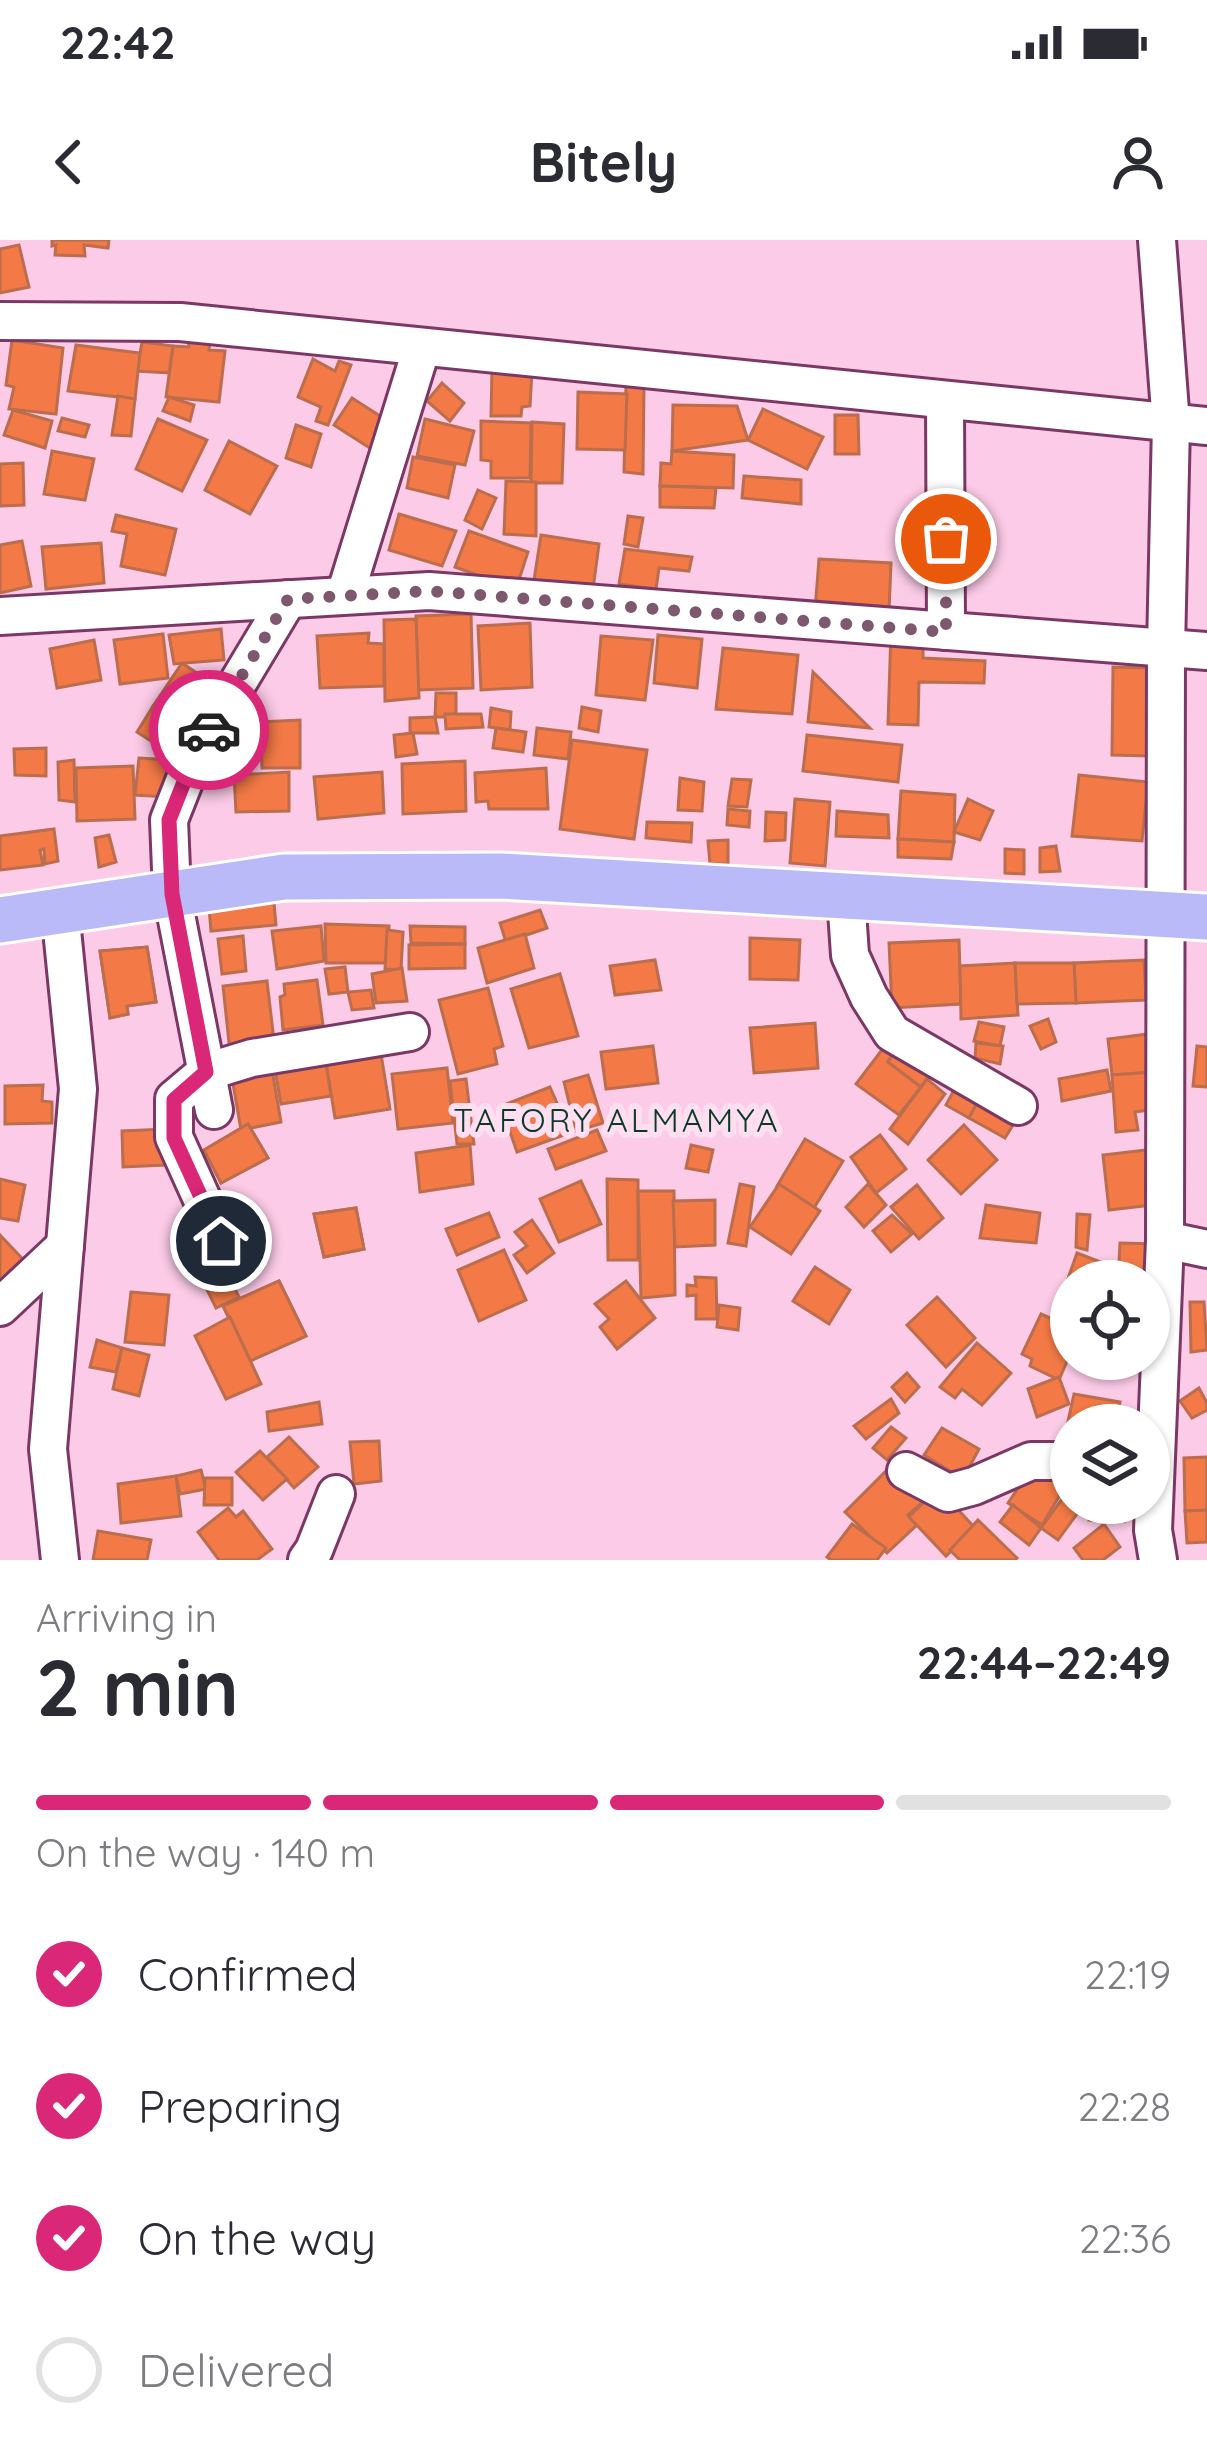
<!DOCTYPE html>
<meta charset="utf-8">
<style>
body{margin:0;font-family:Quicksand,sans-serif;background:#f2f2f3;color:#2b2b33;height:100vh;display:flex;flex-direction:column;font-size:45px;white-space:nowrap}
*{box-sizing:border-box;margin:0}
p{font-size:39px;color:#7c7c81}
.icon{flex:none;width:66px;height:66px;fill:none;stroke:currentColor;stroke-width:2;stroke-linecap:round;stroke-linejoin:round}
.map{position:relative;height:1320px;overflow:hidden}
.drawer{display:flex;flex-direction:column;background:#fff;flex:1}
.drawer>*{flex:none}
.buttons{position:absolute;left:1050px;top:1020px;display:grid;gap:24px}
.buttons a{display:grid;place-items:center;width:120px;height:120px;border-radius:50%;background:#fff;box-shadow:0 3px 9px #0004;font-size:60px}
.pin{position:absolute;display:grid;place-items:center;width:102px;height:102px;color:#fff;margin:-51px;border:6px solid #fff;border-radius:50%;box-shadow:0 3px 12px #0007}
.courier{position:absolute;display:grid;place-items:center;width:120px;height:120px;margin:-60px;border:9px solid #db2777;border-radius:50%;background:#fff;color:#222;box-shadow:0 3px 15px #0007}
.overview em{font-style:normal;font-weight:700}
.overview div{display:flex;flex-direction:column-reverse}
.overview{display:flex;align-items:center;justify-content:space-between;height:204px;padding:0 36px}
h1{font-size:78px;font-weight:700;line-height:90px}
.bar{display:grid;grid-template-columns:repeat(4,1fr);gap:18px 12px;align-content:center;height:144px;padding:0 36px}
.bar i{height:15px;border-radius:9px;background:#e1e1e2}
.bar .selected{background:#db2777}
.bar p{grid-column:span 4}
ol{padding:0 36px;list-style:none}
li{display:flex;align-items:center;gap:36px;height:132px}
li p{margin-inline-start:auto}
li .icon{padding:12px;border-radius:50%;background:#db2777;color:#fff;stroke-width:4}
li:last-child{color:#7c7c81}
li i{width:66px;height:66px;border:6px solid #e1e1e2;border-radius:50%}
.status{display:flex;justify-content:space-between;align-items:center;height:84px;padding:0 60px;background:#fff;direction:ltr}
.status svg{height:33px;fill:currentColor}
header{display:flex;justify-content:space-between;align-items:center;height:156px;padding:0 36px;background:#fff;font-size:54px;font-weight:700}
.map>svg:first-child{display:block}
.building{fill:#f37a46;stroke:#bb6d4d;stroke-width:3}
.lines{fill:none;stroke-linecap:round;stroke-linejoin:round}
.minor-casing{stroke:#7b3864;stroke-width:42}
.major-casing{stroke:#fff;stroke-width:51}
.minor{stroke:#fff;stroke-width:36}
.major{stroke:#bbbaf8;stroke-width:45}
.done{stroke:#7d586e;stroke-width:12;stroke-dasharray:0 21.6}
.route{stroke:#db2777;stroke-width:15}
.labels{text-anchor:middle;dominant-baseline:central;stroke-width:12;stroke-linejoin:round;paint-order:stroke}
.neighbourhood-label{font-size:33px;letter-spacing:3px;fill:#0a3a27;stroke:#ffdef1}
</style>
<div class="status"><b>22:42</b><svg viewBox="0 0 49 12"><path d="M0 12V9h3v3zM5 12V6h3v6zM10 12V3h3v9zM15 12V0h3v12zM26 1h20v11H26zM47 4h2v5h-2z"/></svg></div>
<header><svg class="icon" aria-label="back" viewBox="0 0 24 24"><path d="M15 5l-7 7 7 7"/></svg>Bitely<svg class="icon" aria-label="person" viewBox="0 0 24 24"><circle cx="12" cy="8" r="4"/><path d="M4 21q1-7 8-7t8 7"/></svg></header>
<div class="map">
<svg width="1207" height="1320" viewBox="0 0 1207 1320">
<rect width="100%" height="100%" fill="#fccbe7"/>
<g class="building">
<polygon points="52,0 109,0 108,8 84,5 85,16 55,15 56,5 52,6"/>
<polygon points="19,5 29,47 0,53 0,9"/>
<polygon points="188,99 210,101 209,110 225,111 219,162 166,157 173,106 189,107"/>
<polygon points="12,100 63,108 56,174 9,169 14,147 6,145"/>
<polygon points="142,102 173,106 169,133 137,131"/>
<polygon points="76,105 140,113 135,159 68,151"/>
<polygon points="313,119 335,131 339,121 351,125 328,185 316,181 321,167 298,157"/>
<polygon points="492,129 532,131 530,166 522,167 521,176 491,176"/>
<polygon points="442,143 464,163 450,181 427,161"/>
<polygon points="626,145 644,145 643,234 624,232"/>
<polygon points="578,152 627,154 625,210 577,209"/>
<polygon points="118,156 135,159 131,196 112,195"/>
<polygon points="169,157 194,165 190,181 163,171"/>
<polygon points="352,158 394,185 376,212 334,185"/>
<polygon points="673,165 737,166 748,200 672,211"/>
<polygon points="763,169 823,197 807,229 748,200"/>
<polygon points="13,170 52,181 45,208 4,195"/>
<polygon points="835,175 858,175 859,214 835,214"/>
<polygon points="62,178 89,185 85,197 58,191"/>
<polygon points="158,179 207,200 182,251 136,229"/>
<polygon points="425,179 474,191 465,225 417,216"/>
<polygon points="481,181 531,183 530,238 491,238 491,221 481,220"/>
<polygon points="532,182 564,184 562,243 531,243"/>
<polygon points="296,185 321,194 311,227 286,218"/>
<polygon points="229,201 277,226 250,274 205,250"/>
<polygon points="52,211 94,219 85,260 44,254"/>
<polygon points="672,211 734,215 733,248 660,246 661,223 671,224"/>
<polygon points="413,217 455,225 448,258 407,248"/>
<polygon points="23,223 24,265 0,266 0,224"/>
<polygon points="744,236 801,240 801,264 742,258"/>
<polygon points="506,241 536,242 536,296 504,294"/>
<polygon points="660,246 716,248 714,268 660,267"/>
<polygon points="478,250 496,258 482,289 465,280"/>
<polygon points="399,274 456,291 442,326 389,310"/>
<polygon points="116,275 176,289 165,335 121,326 127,294 112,291"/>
<polygon points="628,276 643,278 638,307 624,304"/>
<polygon points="469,291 528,312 516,349 455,327"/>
<polygon points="541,295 599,304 593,349 534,340"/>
<polygon points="22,301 31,346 0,353 0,305"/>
<polygon points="101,303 104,343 46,349 42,307"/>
<polygon points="625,309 692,317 689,331 659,328 656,349 619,344"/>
<polygon points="819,319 891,323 889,372 815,370"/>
<polygon points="471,374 473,448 418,450 416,376"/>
<polygon points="416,379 419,458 385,461 384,380"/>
<polygon points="530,383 532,447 481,450 478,386"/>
<polygon points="221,389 224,420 174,424 169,395"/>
<polygon points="891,391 923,394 923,418 985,421 984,443 919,442 918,485 888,484"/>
<polygon points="369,393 368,403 384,404 384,446 320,448 317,396"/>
<polygon points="163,394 168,438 120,444 114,400"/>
<polygon points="658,395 702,399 697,448 654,443"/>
<polygon points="601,396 653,400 645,460 596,455"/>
<polygon points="94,400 101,440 57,448 50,409"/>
<polygon points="723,408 798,415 792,474 716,469"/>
<polygon points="182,423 225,452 196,495 153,466"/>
<polygon points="1113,427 1150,428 1149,516 1112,515"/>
<polygon points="813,432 870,488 808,482"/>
<polygon points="436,453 456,453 456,477 435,477"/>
<polygon points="153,466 196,495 179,519 137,492"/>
<polygon points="582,467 601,471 598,492 579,488"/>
<polygon points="491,468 511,472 510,490 489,487"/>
<polygon points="445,474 481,474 483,487 446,489"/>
<polygon points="435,477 438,493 410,493 410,478"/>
<polygon points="300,480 300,528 262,528 260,482"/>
<polygon points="496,488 526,492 523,512 493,508"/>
<polygon points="537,488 571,492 568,519 534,515"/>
<polygon points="413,493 417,514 396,517 394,495"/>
<polygon points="807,495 902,505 898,542 803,531"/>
<polygon points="572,500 647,510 634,599 560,589"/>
<polygon points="46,508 46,536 15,535 14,509"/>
<polygon points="139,518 171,520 167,557 135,555"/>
<polygon points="74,520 75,562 59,560 58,522"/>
<polygon points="465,521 466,571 403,574 402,524"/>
<polygon points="133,526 135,579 77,581 76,528"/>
<polygon points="546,528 548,569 489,569 488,561 476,562 475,533"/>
<polygon points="289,532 289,571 236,572 234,535"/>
<polygon points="382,532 384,573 318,579 314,537"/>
<polygon points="1079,535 1148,542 1142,601 1072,596"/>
<polygon points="680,538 704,542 702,571 678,570"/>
<polygon points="732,539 751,540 747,567 728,566"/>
<polygon points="901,551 955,555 954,602 898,599"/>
<polygon points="795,559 830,562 825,626 790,623"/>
<polygon points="968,559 993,571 980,600 954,592"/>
<polygon points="728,569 750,571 749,587 727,585"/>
<polygon points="837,571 888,575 889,598 836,596"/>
<polygon points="766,572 786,573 785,600 765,601"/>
<polygon points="647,582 692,583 691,602 646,598"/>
<polygon points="54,589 58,621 45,624 44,609 40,610 43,625 0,630 0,596"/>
<polygon points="109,595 116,622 99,627 95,598"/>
<polygon points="898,599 954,602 951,619 898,617"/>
<polygon points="728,600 728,624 710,624 708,601"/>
<polygon points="1056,606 1060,631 1040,632 1040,608"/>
<polygon points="1005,609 1024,610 1024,634 1005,633"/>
<polygon points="274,663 276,685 211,691 209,668"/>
<polygon points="540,670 547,688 506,702 500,683"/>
<polygon points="325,684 389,686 388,723 326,723"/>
<polygon points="321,686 324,721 277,729 272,691"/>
<polygon points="410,686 465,687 465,704 411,703"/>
<polygon points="387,690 403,692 401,730 385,729"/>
<polygon points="525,694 534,728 487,743 478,708"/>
<polygon points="243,696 246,731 222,734 218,699"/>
<polygon points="750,698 800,700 798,740 750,739"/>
<polygon points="959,700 961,764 892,768 889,703"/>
<polygon points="465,704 465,728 409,729 409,705"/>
<polygon points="147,707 156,762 127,766 128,774 110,778 100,711"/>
<polygon points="147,707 156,762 127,766 128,774 110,778 100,711"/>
<polygon points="655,720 661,750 615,755 610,726"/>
<polygon points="1144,720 1146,760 1076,763 1074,723"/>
<polygon points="1015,723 1018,775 961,779 960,726"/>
<polygon points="1015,723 1074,723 1076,763 1017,764"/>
<polygon points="345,727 348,752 329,754 325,729"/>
<polygon points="402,728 407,761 376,763 372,734"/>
<polygon points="560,734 578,796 529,808 511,749"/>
<polygon points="317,740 323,785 283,790 280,757 285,755 284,744"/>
<polygon points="267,741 275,809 230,812 223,746"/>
<polygon points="488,748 503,806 494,809 497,824 458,834 439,760"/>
<polygon points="371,750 374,768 352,770 348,752"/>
<polygon points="1048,779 1056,802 1041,809 1030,786"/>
<polygon points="979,782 1004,787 1000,806 974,801"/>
<polygon points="815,783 818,828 754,833 750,788"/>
<polygon points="1148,794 1154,832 1112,835 1108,799"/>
<polygon points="976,803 1003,806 1000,824 975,818"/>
<polygon points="653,806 658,843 606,849 601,812"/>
<polygon points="1197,806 1207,807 1207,847 1193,846"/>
<polygon points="884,807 893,814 888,822 921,847 899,875 856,844"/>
<polygon points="898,807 932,831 921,847 888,822"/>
<polygon points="381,814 390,869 335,878 326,823"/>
<polygon points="326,823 331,856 281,864 275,830"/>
<polygon points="447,828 453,883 398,889 392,834"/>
<polygon points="272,830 281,882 241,890 232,838"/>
<polygon points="1107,830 1111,851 1062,861 1059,839"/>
<polygon points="1154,832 1156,869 1135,872 1138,890 1116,892 1112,835"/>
<polygon points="588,835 603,883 576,891 564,842"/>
<polygon points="961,837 984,850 969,878 946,865"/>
<polygon points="466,839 474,904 457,904 450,841"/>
<polygon points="927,839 945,854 908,904 890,889"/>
<polygon points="43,845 42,861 52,862 52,883 5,884 5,846"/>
<polygon points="550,847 570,893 517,912 501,866"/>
<polygon points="984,850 1021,872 1005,898 969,878"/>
<polygon points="248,884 268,918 221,943 204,910"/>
<polygon points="248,884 268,918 221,943 204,910"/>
<polygon points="964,885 997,920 961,954 928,920"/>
<polygon points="166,889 166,925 123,927 122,891"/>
<polygon points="597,890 606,911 556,929 548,909"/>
<polygon points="880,895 906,929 876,953 851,917"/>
<polygon points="805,899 843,921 814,968 777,946"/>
<polygon points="470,905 473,944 420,952 416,913"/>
<polygon points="691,905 713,910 708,932 686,928"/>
<polygon points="1155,909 1161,964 1109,970 1103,915"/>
<polygon points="0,939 25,945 18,981 0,978"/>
<polygon points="607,939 638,940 638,1020 608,1020"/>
<polygon points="581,941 601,984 559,1002 540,959"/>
<polygon points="740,944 754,947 746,1006 728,1003"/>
<polygon points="779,944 820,971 791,1014 750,987"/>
<polygon points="868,944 886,965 864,987 846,967"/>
<polygon points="917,945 943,978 919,999 891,967"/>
<polygon points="638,951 674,951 675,1055 641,1058"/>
<polygon points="715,960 715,1005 675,1007 673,961"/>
<polygon points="986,965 1040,973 1036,1003 980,998"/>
<polygon points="356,968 364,1009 324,1017 314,974"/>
<polygon points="356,968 364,1009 324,1017 314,974"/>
<polygon points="489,973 499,997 457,1015 446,989"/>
<polygon points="1077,974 1090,975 1087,1010 1076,1007"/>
<polygon points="892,975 912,994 891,1012 873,991"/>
<polygon points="532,980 554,1013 527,1033 514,1015 527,1006 515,992"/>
<polygon points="208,994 239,1057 216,1068 185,1005"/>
<polygon points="0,995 34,1031 10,1034 0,1042"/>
<polygon points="1120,1003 1157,1004 1149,1041 1118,1041"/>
<polygon points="504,1010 526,1060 479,1081 458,1030"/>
<polygon points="1077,1013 1106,1024 1099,1041 1071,1041 1071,1065 1060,1061"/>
<polygon points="815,1027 850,1050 829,1084 793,1061"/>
<polygon points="695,1037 716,1038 717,1079 696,1079 696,1055 687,1056 687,1045 696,1046"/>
<polygon points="279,1041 306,1096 250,1121 223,1066"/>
<polygon points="279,1041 306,1096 250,1121 223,1066"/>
<polygon points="626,1041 655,1078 617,1109 600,1087 609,1079 595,1064"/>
<polygon points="131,1052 169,1055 164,1105 125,1102"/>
<polygon points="937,1057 975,1098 946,1127 907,1085"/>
<polygon points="1190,1062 1204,1062 1207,1110 1191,1112"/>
<polygon points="719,1065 740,1068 738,1090 717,1087"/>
<polygon points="1041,1074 1071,1087 1071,1112 1059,1140 1030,1126 1032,1119 1022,1114"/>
<polygon points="230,1077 261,1144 226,1159 195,1096"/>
<polygon points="97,1100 122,1108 116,1132 90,1127"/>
<polygon points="977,1103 1011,1133 982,1165 962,1149 955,1158 940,1147"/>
<polygon points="122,1108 149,1115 139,1156 113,1149"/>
<polygon points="907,1133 919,1147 905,1162 892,1147"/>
<polygon points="1059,1137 1069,1164 1037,1177 1028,1149"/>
<polygon points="1199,1148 1207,1163 1207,1170 1192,1178 1180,1161"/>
<polygon points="1074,1154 1120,1162 1115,1185 1071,1185 1071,1196 1065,1195"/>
<polygon points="891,1159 899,1173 866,1199 854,1186"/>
<polygon points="319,1162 322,1184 269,1191 267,1172"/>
<polygon points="891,1187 906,1198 887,1220 873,1208"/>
<polygon points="942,1188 979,1209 963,1239 924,1215"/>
<polygon points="289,1197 318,1227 294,1248 267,1217"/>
<polygon points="379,1201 381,1241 354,1244 350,1202"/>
<polygon points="260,1211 287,1239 263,1260 236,1232"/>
<polygon points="1207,1217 1207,1271 1185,1271 1184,1218"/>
<polygon points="1033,1226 1070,1238 1042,1285 1008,1263"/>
<polygon points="890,1227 923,1262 908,1275 918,1284 887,1313 845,1272"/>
<polygon points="201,1230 206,1249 180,1254 176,1236"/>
<polygon points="176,1236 181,1276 121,1283 118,1244"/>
<polygon points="205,1238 232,1238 232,1265 204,1265"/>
<polygon points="938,1248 975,1288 946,1316 909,1277"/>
<polygon points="1070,1248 1071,1263 1085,1263 1058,1300 1041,1288"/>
<polygon points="1089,1263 1126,1263 1125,1281 1089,1280"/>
<polygon points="1013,1265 1041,1288 1029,1305 1000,1282"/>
<polygon points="228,1268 236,1277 243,1271 272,1309 257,1320 219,1320 198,1292"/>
<polygon points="1207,1270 1207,1302 1187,1303 1185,1271"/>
<polygon points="978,1280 1017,1318 1015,1320 960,1320 950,1310"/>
<polygon points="852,1284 886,1308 877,1320 831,1320 827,1317"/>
<polygon points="1104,1284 1120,1307 1103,1320 1083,1320 1074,1308"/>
<polygon points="98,1291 151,1300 147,1320 93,1320"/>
</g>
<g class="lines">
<g class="minor-casing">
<g id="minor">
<polyline points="1157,0 1171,184 1166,409 1165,1000 1153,1290 1158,1320"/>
<polyline points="0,81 180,82 1207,186"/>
<polyline points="945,161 946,391"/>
<polyline points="345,355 422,107"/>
<polyline points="0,376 429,351 1207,411"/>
<polyline points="846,656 850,715 869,757 892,793 1018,866"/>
<polyline points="60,670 78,849 48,1209 60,1320"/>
<polyline points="214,870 172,654 169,580 195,514 288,359"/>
<polyline points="1165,1000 1207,1009"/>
<polyline points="221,1001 174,897 174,859 206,832 252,818 410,792"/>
<polyline points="0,1067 65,1006"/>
<polyline points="906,1231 948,1253 974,1246 1031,1221 1071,1221"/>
<polyline points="307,1320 314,1310 336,1254"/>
</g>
</g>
<g class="major-casing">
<polyline id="major" points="0,680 284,637 502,636 1207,677"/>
</g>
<use href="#minor" class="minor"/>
<use href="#major" class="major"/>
</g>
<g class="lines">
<polyline class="done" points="209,490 288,359 429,351 946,392 946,299"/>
<polyline class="route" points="209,490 195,514 169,580 172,654 206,832 174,860 174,898 221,1001"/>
</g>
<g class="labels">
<g class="neighbourhood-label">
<text x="617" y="879">TAFORY ALMAMYA</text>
</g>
</g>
</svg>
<div class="buttons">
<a><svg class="icon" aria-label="locate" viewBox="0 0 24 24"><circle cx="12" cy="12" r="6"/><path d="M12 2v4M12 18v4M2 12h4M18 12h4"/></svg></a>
<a><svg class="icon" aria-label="layers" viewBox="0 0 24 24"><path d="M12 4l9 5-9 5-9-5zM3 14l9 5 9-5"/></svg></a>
</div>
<div class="pin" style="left:946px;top:299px;background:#ea580c"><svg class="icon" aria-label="bag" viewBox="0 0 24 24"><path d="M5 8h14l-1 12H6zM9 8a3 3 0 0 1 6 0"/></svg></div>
<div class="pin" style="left:221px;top:1001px;background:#1f2937"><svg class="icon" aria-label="home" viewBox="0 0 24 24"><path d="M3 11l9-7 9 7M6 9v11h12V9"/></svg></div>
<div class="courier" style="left:209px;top:490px"><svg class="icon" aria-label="car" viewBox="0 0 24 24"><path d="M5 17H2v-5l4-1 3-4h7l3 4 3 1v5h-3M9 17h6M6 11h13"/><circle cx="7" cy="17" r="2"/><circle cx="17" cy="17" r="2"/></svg></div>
</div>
<section class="drawer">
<div class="overview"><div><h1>2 min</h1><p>Arriving in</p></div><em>22:44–22:49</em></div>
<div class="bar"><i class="selected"></i><i class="selected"></i><i class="selected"></i><i></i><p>On the way · 140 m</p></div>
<ol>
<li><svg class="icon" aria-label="check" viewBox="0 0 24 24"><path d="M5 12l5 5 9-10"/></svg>Confirmed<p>22:19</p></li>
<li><svg class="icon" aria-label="check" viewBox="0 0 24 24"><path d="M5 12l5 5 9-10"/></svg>Preparing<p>22:28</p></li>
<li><svg class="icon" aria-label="check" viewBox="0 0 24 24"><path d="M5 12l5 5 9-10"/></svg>On the way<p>22:36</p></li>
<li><i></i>Delivered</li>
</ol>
</section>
